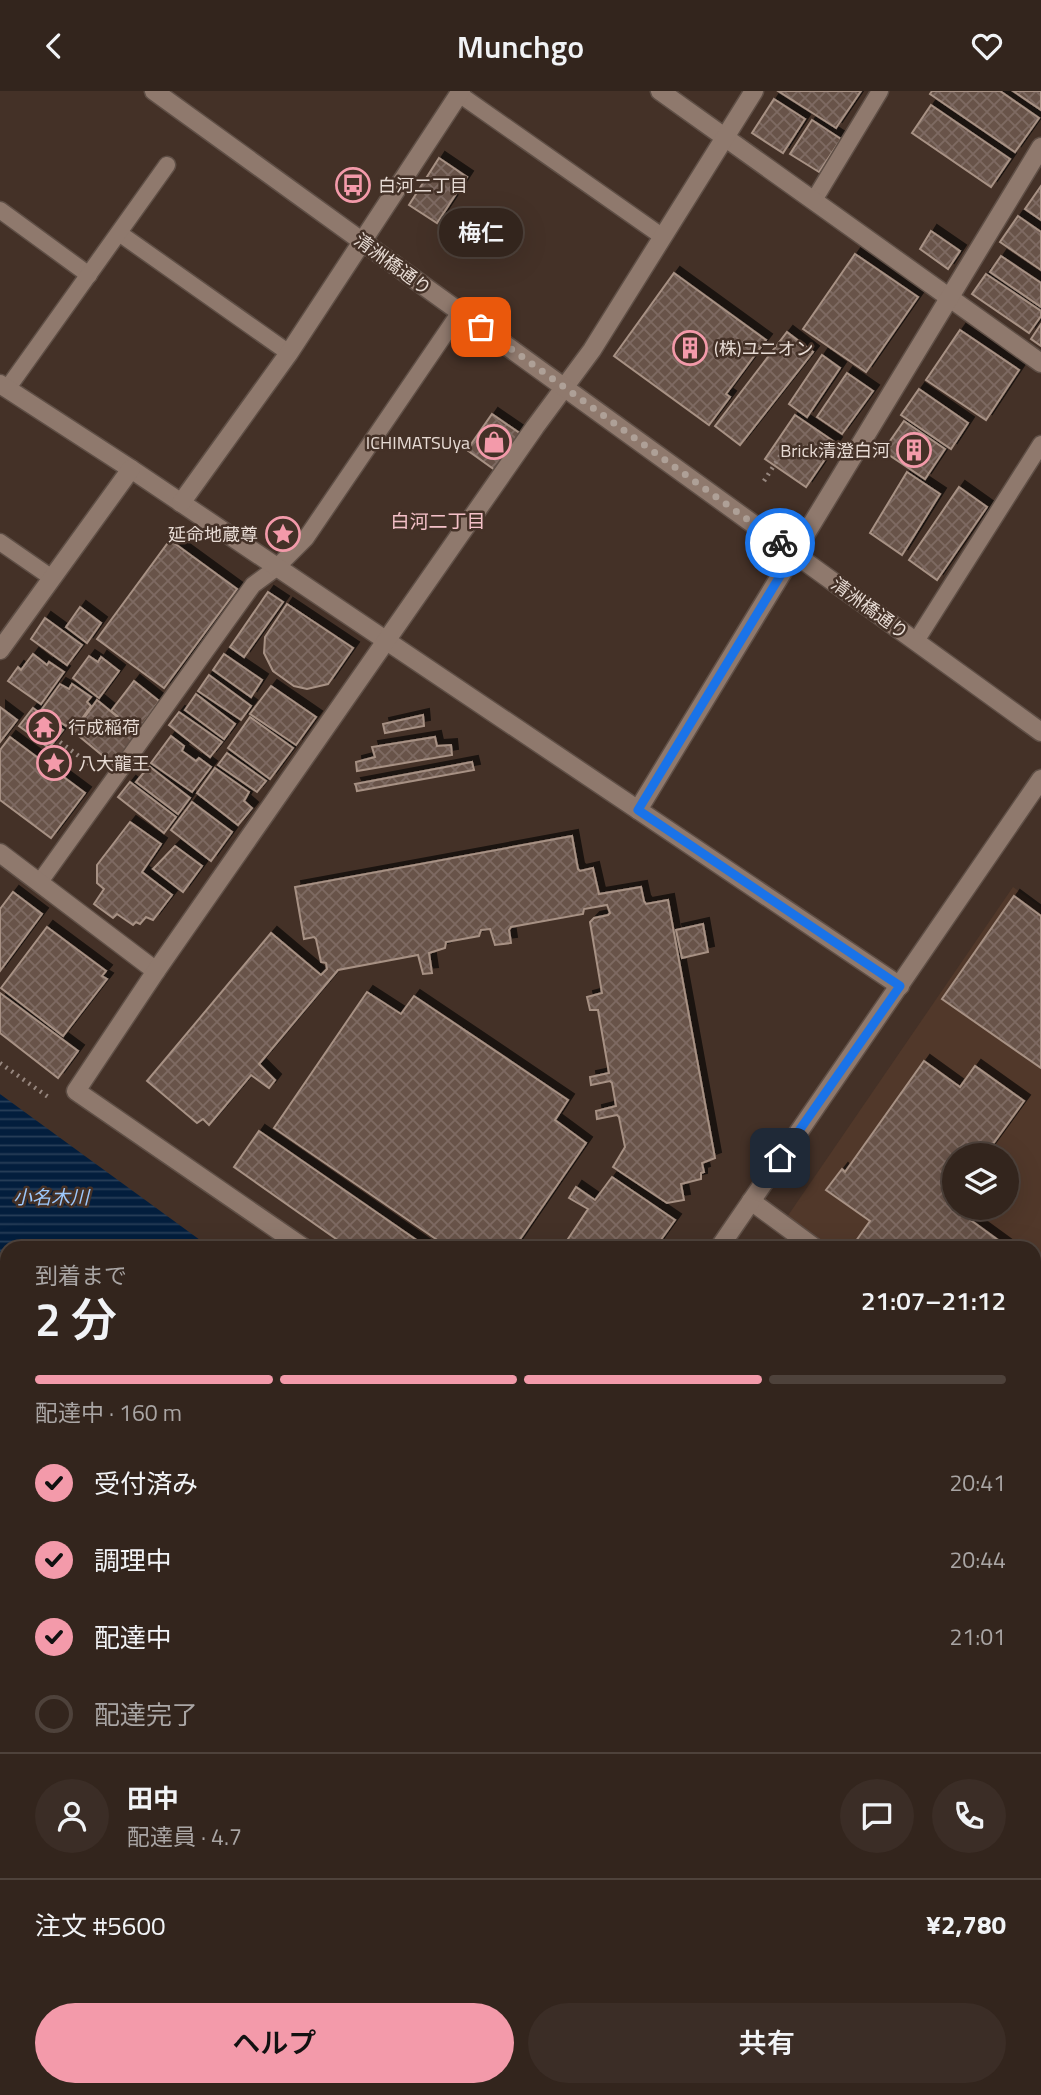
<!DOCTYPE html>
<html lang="ja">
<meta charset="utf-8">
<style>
body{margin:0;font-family:"Titillium Web","Noto Sans JP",sans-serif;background:#3b2d26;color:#f1f3f6;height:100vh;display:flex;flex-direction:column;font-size:26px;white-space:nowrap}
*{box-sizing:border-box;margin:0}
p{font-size:23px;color:#a9a5a4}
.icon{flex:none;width:38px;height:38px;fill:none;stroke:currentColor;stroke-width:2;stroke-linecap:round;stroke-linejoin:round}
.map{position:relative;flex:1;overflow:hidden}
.drawer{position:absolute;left:0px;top:1150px;width:1041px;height:856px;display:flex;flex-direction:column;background:#33251d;border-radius:21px 21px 0 0;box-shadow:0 7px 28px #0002,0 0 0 2px #4e423b}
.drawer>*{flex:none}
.controls{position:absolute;left:942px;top:1052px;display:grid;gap:14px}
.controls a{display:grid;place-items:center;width:77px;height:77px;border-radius:50%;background:#33251d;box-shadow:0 7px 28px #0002,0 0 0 2px #4e423b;font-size:35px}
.pin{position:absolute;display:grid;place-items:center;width:60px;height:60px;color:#fff;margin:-30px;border-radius:14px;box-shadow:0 4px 10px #0006}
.courier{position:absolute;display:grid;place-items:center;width:70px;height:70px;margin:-35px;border:5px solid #1a73e8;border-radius:50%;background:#fff;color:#222;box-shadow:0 2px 9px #0007}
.bubble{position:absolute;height:49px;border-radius:24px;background:#33251d;box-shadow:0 7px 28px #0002,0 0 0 2px #4e423b;font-size:23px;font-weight:600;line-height:49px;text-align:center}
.headline em{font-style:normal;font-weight:600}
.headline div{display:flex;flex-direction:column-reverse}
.headline{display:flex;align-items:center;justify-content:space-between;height:119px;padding:0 35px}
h1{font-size:46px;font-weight:600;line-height:52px}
.bar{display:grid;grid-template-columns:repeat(4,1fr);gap:10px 7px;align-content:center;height:84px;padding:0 35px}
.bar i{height:9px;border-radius:5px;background:#4e423b}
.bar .current{background:#f39aaa}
.bar p{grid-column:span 4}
.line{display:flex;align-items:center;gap:18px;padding:0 35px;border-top:2px solid #4e423b}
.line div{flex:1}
.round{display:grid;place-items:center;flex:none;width:74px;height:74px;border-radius:37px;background:#3b2d26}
ol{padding:0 35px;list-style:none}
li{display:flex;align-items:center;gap:21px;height:77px}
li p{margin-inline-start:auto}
li .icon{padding:7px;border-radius:50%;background:#f39aaa;color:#111;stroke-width:4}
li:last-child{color:#a9a5a4}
li i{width:38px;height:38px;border:4px solid #4e423b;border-radius:50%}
.primary-button{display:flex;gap:14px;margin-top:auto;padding:14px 35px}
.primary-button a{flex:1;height:80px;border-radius:42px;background:#f39aaa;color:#111;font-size:28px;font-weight:600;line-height:80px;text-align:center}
.primary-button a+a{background:#3b2d26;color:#f1f3f6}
header{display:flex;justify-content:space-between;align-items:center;height:91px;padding:0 35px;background:#33251d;font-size:32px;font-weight:600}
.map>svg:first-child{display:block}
.built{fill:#51382a;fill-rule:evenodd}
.park{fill:url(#park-crowns)}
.water{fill:url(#water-rules)}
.building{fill:url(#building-cross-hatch);stroke:#a79184;stroke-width:2;filter:url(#shadow)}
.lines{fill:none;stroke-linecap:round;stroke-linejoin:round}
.lane-casing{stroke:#5f4f46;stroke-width:19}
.street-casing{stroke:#5f4f46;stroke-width:21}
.secondary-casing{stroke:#5f4f46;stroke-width:21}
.path{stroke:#96867e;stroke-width:4.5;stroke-dasharray:2 5;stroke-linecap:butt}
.lane{stroke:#8f796d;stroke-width:16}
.street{stroke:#8f796d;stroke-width:18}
.secondary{stroke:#8f796d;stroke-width:18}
.done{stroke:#aea097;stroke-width:7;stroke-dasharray:0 12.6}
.route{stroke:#1a73e8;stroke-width:9}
.labels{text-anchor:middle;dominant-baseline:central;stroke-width:5;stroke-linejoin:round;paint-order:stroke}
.poi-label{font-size:18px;fill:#e7dbd4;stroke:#443127;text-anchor:start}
.street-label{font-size:18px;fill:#e7dbd4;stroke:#443127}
.neighbourhood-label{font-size:19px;fill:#f4c1c8;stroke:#443127}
.water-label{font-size:19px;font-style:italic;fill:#9dc8fc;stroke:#443127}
</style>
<header><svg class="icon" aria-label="back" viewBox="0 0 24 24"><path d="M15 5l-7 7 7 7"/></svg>Munchgo<svg class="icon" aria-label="heart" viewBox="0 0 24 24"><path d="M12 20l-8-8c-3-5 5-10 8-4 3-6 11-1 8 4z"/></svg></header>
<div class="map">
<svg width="1041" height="2004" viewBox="0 0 1041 2004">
<defs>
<pattern id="park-crowns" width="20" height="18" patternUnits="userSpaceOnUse" patternTransform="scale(1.75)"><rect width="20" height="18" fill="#5d632e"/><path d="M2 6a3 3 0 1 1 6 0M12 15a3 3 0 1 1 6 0" fill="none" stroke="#74794b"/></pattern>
<pattern id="water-rules" width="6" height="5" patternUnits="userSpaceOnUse" patternTransform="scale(1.75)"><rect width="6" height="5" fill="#031e3d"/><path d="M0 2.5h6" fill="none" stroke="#283e58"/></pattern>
<pattern id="building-cross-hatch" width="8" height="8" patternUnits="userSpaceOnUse" patternTransform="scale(1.75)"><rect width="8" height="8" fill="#685348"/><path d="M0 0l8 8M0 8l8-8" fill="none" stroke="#7e6b62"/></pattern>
<filter id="shadow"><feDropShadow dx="6" dy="-6" stdDeviation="0" flood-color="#0009"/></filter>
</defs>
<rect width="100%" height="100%" fill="#443127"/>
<path class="built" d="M1013 796 1041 816V1306L1034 1301V1157H830L787 1126ZM954 1064H1006V1116H954Z"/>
<polygon class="park" points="1034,1325 1041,1330 1041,1458 1034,1453"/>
<g class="water">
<polygon points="0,1003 211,1157 7,1157 7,1266 0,1260"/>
<polygon points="1034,1743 1041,1748 1041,2004 1022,2004 1015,1999 1034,1998"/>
</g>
<g class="building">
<polygon points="778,0 861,0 836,37"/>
<polygon points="932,0 1000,0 1039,27 1015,61 930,3"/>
<polygon points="1013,0 1041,0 1041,19"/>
<polygon points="774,8 805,28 783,62 752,42"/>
<polygon points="931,14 1010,68 991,96 912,42"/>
<polygon points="812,29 841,48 819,81 790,63"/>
<polygon points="439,67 467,86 437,132 409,114"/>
<polygon points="1041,95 1041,129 1025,118"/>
<polygon points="1018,125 1041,141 1041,179 1000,151"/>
<polygon points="931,140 960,160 948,178 920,158"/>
<polygon points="855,163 918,206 866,281 803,238"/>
<polygon points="1001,165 1041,192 1041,216 990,181"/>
<polygon points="674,182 766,249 726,303 730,306 709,334 614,265"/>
<polygon points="986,183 1041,220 1041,225 1029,242 972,203"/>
<polygon points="1041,233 1041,255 1031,248"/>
<polygon points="960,239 1019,279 986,329 926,289"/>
<polygon points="787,241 813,261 740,354 715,335"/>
<polygon points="822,264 840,277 807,326 789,313"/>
<polygon points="847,282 873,300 842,343 817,326"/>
<polygon points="919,298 968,332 951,358 901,324"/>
<polygon points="492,323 521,343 495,379 467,359"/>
<polygon points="795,324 836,352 806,396 765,368"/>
<polygon points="904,330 945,358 925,388 883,360"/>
<polygon points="907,381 940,403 902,464 870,442"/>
<polygon points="959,396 987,416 937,489 909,469"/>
<polygon points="170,449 237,498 164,597 97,548"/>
<polygon points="268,501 283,511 244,566 230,556"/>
<polygon points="287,513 353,557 328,593 307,598 294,595 273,580 264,562 265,546"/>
<polygon points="80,516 101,532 87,552 66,536"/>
<polygon points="45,527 82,554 67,574 31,548"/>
<polygon points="33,563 47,574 49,571 64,581 41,613 8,590 18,576 21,579"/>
<polygon points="224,563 262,589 251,606 213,579"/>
<polygon points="89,565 98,571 101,566 119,580 99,607 73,587"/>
<polygon points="209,584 251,615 241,629 198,600"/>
<polygon points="134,590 159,610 137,641 111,620"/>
<polygon points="60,593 69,598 72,593 91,606 87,611 91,615 73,640 42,618"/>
<polygon points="271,595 316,626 296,654 250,623"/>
<polygon points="196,603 235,633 224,648 185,619"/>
<polygon points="97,609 137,642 114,674 74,641"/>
<polygon points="0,616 17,629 0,651"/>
<polygon points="33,617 63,639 49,657 19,635"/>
<polygon points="179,621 222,651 210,666 169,634"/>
<polygon points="423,624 424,635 385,642 383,633"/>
<polygon points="250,626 293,657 270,688 228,657"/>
<polygon points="171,645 184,655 182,660 196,670 199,667 211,676 192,701 151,672"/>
<polygon points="10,646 85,702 51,747 0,709 0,659"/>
<polygon points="435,646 437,655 451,654 452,664 357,680 356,671 375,666 372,656"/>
<polygon points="227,662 266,690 257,701 218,674"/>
<polygon points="472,671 474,679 357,700 356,695 355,693"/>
<polygon points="149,675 190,707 178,723 136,691"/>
<polygon points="215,677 249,701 244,710 252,717 238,734 197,702"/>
<polygon points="130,691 176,726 164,742 118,706"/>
<polygon points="192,711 232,741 211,770 171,739"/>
<polygon points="130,731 161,753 142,781 172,804 153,829 146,826 140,833 136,831 133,834 117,823 113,827 94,813 104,798 97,792 97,774"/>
<polygon points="572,745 578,778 580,780 593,777 599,803 641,796 644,810 646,813 668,809 715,1067 702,1072 704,1081 701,1082 701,1088 681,1093 684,1109 667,1112 613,1076 625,1056 619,1026 617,1024 597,1028 596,1020 616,1015 612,992 610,990 591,994 590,986 609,982 598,919 590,919 587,906 602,902 590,831 594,827 608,824 610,822 607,814 584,818 583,823 511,836 509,839 511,852 495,854 490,838 481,839 479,845 446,851 445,857 429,862 432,882 423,883 418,864 338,879 259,973 275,989 269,997 251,984 209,1034 203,1028 197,1032 147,990 271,842 321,884 327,878 326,872 321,871 316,848 314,846 304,848 295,796"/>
<polygon points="175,755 202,775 183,801 153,778"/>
<polygon points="13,801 42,823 0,880 0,818"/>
<polygon points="1014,805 1041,825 1041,977 942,908"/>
<polygon points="703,833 708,861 682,867 676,839"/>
<polygon points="47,836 106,880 102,885 107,888 63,945 1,897"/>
<polygon points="367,901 401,923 414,905 568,1009 555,1029 586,1052 514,1157 449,1157 274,1037"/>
<polygon points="0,902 78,960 58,987 0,942"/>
<polygon points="924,970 960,996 975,975 1024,1010 985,1064 954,1064 954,1108 950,1114 1009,1157 851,1157 870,1130 826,1099 842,1078 845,1081"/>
<polygon points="259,1040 428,1157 349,1157 234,1076"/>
<polygon points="612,1086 675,1129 655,1157 562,1157 588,1118 569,1107 576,1096 595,1109"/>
<polygon points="1034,1175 1041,1179 1041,1253 1034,1248"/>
<polygon points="0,1358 7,1363 7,1406 0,1401"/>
<polygon points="0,1409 7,1414 7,1424 0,1433"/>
<polygon points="7,1435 7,1651 0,1646 0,1445"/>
<polygon points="1034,1464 1041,1469 1041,1500 1034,1509"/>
<polygon points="1041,1549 1041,1567 1034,1576 1034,1558"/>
<polygon points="1041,1584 1041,1602 1034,1612 1034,1593"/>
<polygon points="1041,1637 1041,1663 1034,1658 1034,1647"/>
<polygon points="0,1655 7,1660 7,1698 0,1693"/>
<polygon points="193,1998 276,1998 281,2003 195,2004 191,2001"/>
<polygon points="294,1998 317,1998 313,2004 303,2004"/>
<polygon points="325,1998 363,1998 359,2004 321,2004"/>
<polygon points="514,1998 579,1998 575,2004 510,2004"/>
<polygon points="739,1998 845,1998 842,2004 735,2004"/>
</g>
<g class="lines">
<g class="lane-casing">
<g id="lane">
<polyline points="459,3 663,146"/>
<polyline points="814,109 880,0"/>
<polyline points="0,119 89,184"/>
<polyline points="119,142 289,262"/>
<polyline points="7,298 167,74"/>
<polyline points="0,451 52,487"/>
<polyline points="916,550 1041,353"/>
<polyline points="39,792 253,494 276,477 306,447 460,221"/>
<polyline points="407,1998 415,2004"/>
</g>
</g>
<g class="street-casing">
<g id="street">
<polyline points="660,0 1041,272"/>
<polyline points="0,293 131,378 900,895"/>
<polyline points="181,412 289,262 461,0"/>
<polyline points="0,559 131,378"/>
<polyline points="638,719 1041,56"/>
<polyline points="0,762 156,880"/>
<polyline points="751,1110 815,1157"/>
<polyline points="304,1157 76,1000 156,880 535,336 592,259 754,0"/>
<polyline points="1034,1314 1041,1319"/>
<polyline points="0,1842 7,1830"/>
<polyline points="163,1998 170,2004"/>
<polyline points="931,1998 938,2004"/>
<polyline points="693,2004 697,1998"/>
</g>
</g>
<g class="secondary-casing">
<g id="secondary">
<polyline points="154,0 1041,641"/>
<polyline points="719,1157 1041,688"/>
<polyline points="151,2004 155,1998"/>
</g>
</g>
<g class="path">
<polyline points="764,390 789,351"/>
<polyline points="60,651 92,675"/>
<polyline points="0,972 51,1008"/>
<polyline points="0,1279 7,1284"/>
<polyline points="1034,1723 1041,1728"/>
<polyline points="993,1998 1000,2004"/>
</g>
<use href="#lane" class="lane"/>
<use href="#street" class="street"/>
<use href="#secondary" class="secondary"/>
</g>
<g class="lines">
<polyline class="done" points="481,236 780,452"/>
<polyline class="route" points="780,452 794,462 638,719 900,895 780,1067"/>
</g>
<defs>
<g id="bus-ring" transform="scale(1.75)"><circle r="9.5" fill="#443127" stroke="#f39aaa" stroke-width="1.5"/><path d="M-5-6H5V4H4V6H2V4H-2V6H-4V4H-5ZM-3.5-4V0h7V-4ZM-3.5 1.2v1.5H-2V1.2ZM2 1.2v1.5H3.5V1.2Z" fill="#f39aaa"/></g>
<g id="building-ring" transform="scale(1.75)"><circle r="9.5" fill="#443127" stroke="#f39aaa" stroke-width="1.5"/><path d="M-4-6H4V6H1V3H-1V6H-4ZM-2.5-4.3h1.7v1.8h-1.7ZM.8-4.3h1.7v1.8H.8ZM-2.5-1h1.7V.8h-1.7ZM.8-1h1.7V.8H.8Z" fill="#f39aaa"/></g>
<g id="shop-ring" transform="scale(1.75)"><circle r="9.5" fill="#443127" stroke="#f39aaa" stroke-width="1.5"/><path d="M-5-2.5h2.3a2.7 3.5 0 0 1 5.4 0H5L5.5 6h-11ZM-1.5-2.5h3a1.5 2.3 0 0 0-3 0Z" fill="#f39aaa"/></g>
<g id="sight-ring" transform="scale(1.75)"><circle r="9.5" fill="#443127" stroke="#f39aaa" stroke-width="1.5"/><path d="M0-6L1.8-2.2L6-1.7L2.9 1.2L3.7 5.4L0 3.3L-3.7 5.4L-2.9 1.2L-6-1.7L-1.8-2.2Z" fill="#f39aaa"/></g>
<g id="temple-ring" transform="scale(1.75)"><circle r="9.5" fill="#443127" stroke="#f39aaa" stroke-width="1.5"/><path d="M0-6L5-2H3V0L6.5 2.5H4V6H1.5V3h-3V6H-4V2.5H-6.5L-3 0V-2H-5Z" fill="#f39aaa"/></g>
</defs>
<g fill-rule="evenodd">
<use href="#bus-ring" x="353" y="94"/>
<use href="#building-ring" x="690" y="257"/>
<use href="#shop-ring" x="494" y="351"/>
<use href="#building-ring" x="914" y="359"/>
<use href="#sight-ring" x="283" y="443"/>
<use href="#temple-ring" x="44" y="636"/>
<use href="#sight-ring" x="54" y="672"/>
</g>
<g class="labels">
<g class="poi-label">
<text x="378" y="94">白河二丁目</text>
<text x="714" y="257">(株)ユニオン</text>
<text x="470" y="351" text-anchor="end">ICHIMATSUya</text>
<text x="890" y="359" text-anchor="end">Brick清澄白河</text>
<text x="258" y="443" text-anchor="end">延命地蔵尊</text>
<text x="68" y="636">行成稲荷</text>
<text x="78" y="672">八大龍王</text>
</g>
<g class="street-label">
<text transform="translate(393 173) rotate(36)">清洲橋通り</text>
<text transform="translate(870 517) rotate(36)">清洲橋通り</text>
</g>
<g class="neighbourhood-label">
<text x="438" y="429">白河二丁目</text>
</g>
<g class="water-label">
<text x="51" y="1105">小名木川</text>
</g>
</g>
</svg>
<div class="controls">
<a><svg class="icon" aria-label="layers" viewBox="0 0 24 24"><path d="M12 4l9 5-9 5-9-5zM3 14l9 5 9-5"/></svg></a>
</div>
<div class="pin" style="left:481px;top:236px;background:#ea580c"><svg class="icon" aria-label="bag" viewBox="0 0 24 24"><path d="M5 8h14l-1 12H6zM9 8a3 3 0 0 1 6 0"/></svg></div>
<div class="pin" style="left:780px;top:1067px;background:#1f2937"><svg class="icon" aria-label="home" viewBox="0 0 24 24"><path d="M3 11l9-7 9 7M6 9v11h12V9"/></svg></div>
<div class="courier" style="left:780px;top:452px"><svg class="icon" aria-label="bike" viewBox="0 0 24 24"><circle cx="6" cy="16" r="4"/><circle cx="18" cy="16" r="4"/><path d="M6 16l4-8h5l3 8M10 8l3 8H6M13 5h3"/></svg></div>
<div class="bubble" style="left:439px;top:117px;width:84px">梅仁</div>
<section class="drawer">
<div class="headline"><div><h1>2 分</h1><p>到着まで</p></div><em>21:07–21:12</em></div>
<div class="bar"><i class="current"></i><i class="current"></i><i class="current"></i><i></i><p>配達中 · 160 m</p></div>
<ol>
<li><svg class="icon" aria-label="check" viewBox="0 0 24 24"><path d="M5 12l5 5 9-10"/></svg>受付済み<p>20:41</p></li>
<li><svg class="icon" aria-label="check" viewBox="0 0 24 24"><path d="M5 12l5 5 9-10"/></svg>調理中<p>20:44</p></li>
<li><svg class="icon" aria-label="check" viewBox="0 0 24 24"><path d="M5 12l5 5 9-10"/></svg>配達中<p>21:01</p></li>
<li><i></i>配達完了</li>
</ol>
<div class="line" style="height:126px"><a class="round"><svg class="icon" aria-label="person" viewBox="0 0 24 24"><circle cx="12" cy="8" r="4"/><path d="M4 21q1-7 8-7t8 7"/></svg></a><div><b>田中</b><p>配達員 · 4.7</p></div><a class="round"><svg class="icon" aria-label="chat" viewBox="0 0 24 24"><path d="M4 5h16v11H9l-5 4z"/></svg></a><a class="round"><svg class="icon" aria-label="phone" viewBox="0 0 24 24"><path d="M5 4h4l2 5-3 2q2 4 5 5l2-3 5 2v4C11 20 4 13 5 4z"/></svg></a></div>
<div class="line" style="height:91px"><div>注文 #5600</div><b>¥2,780</b></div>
<div class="primary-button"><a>ヘルプ</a><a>共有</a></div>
</section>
</div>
